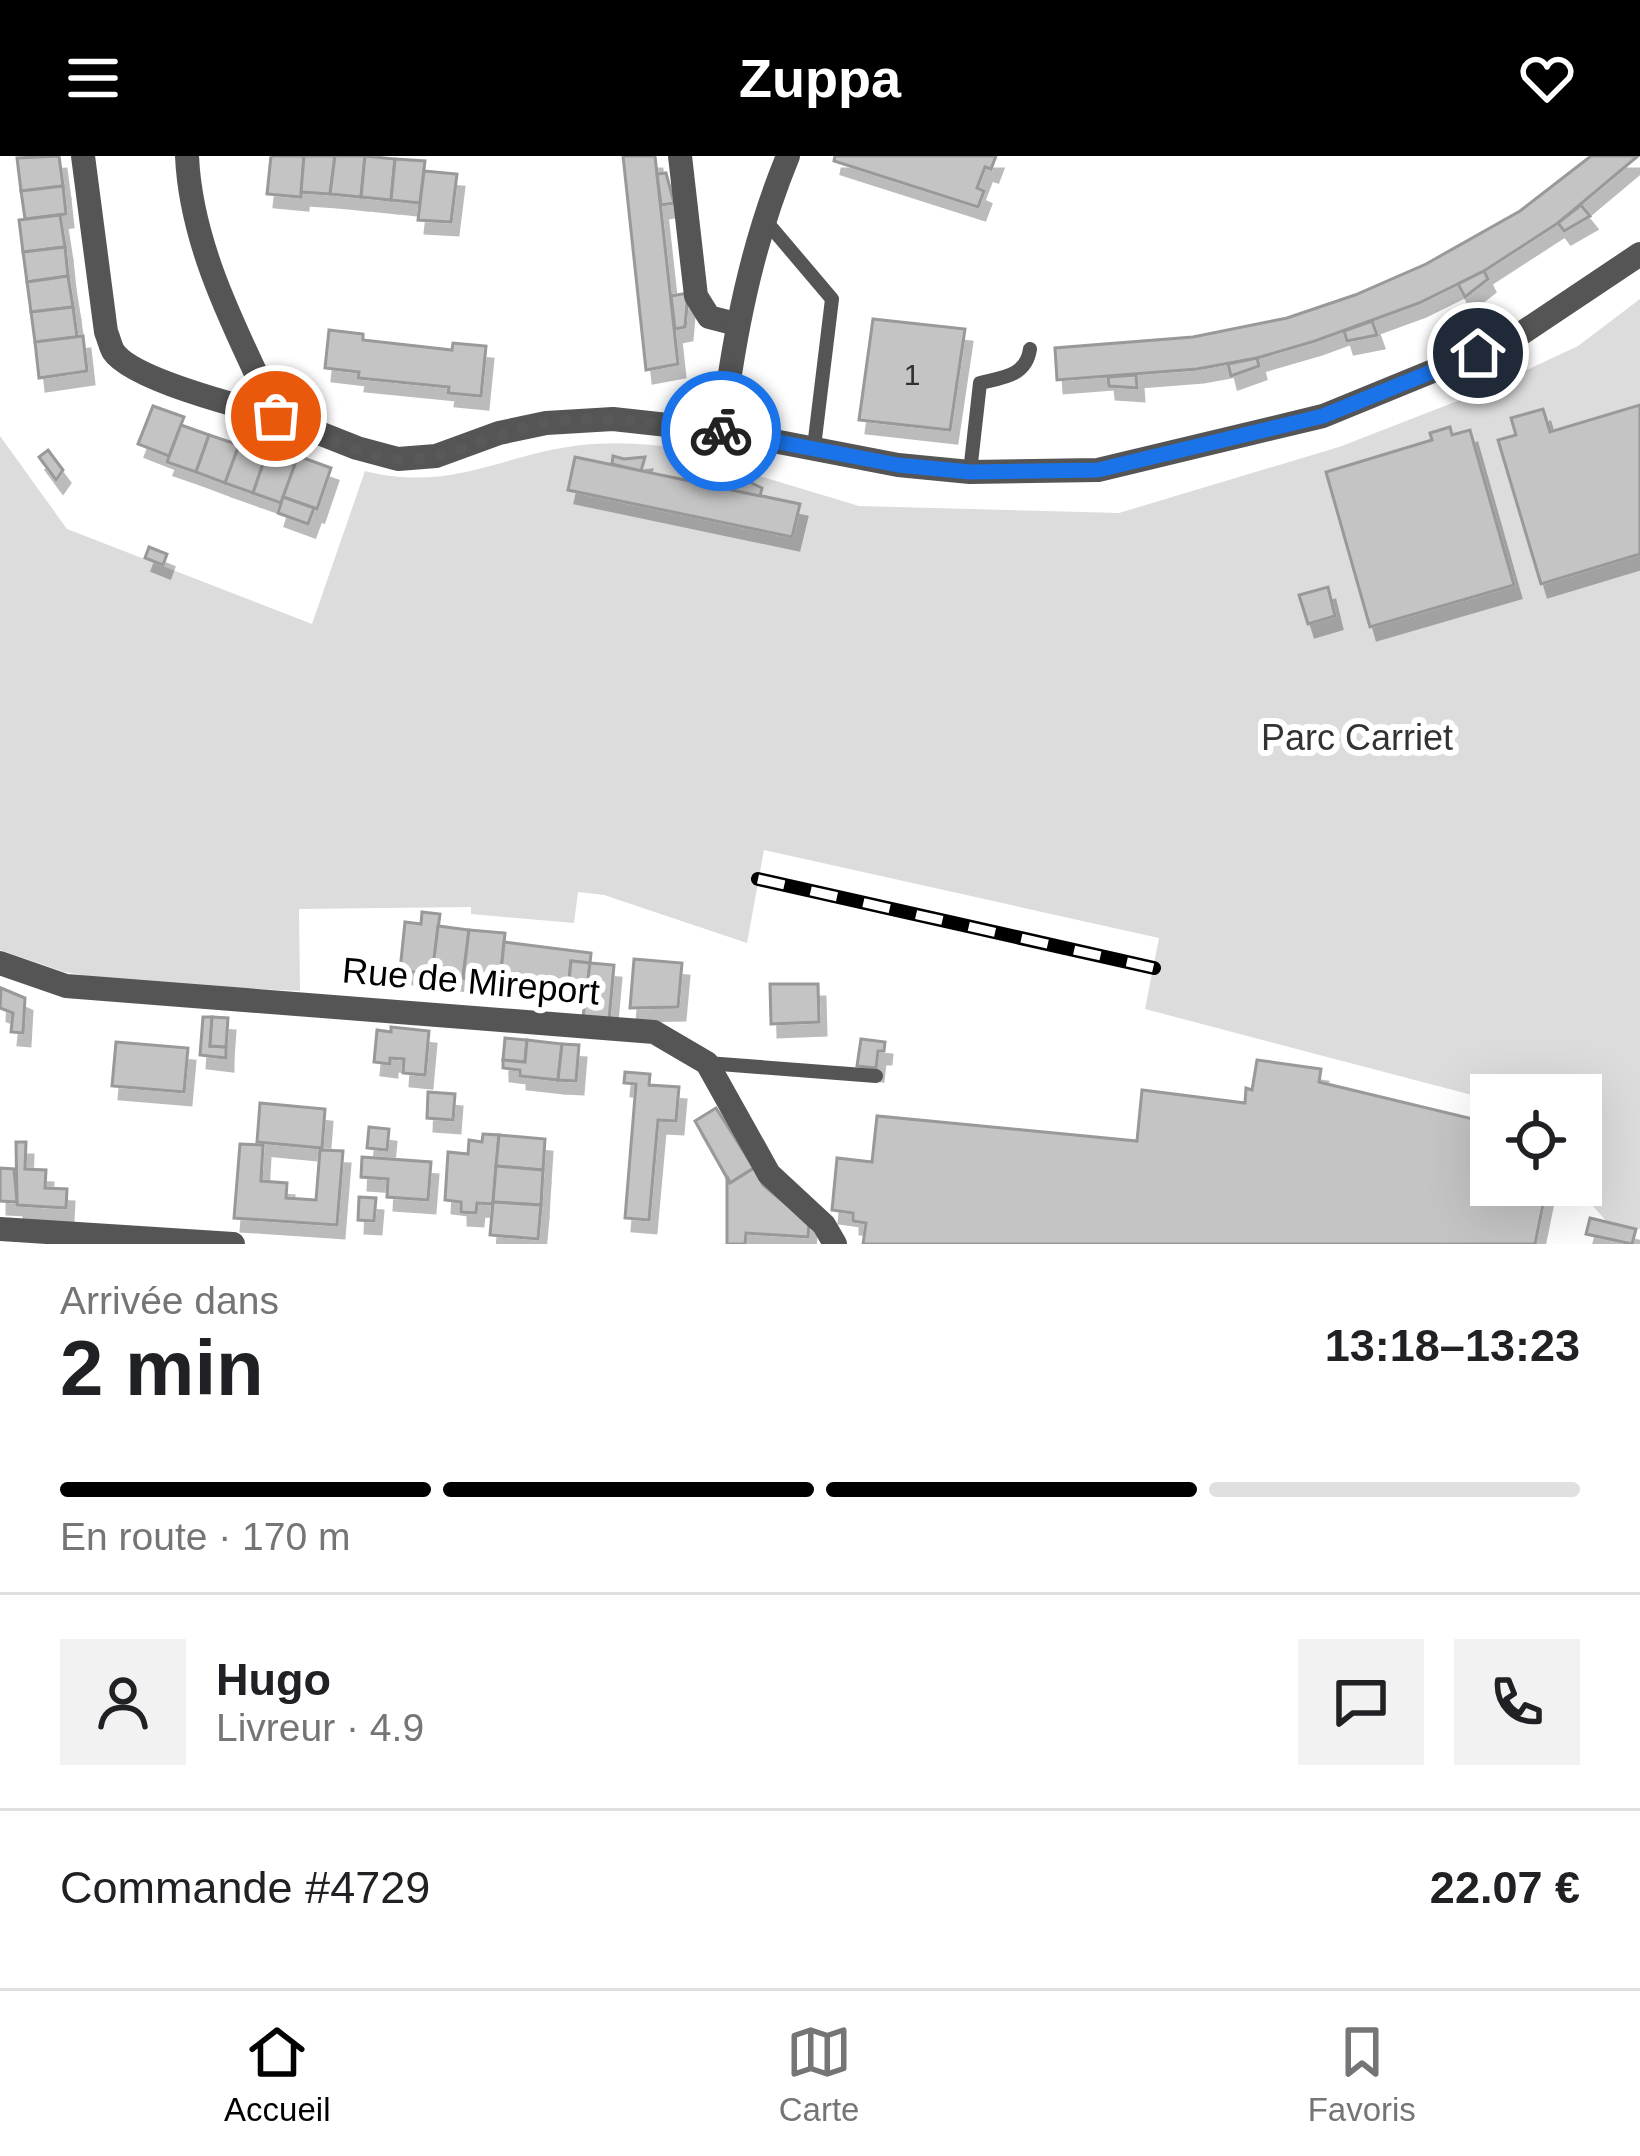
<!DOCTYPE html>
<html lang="fr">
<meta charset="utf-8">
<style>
body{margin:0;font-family:Helvetica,sans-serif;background:#f2f2f2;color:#202124;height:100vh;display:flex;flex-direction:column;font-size:45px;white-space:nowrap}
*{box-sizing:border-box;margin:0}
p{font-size:39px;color:#757577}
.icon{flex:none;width:66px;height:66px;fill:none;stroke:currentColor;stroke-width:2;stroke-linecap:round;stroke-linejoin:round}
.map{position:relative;height:1088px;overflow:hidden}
.details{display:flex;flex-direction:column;background:#fff;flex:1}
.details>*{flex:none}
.tools{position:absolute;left:1470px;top:918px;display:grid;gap:24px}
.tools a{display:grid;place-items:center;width:132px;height:132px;border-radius:0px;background:#fff;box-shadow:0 12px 48px #0002;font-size:60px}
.pin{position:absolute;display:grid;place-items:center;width:102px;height:102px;color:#fff;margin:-51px;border:6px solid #fff;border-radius:50%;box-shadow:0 3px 12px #0007}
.courier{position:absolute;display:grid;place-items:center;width:120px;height:120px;margin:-60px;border:9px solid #1a73e8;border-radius:50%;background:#fff;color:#222;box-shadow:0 3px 15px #0007}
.overview em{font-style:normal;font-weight:800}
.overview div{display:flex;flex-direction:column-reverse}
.overview{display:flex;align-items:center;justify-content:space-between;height:204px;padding:0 60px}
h1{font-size:78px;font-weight:800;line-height:90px}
.bar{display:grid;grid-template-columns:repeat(4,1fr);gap:18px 12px;align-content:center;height:144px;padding:0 60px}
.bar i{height:15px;border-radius:9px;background:#e0e0e0}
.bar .selected{background:#000}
.bar p{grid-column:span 4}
.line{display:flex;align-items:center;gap:30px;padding:0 60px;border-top:3px solid #e0e0e0}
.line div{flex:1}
.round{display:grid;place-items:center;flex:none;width:126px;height:126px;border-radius:0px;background:#f2f2f2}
header{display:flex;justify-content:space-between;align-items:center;height:156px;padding:0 60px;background:#000;color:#fff;font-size:54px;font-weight:800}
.menu{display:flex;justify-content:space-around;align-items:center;height:168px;border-top:3px solid #e0e0e0;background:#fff;font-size:33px;color:#757577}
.menu a{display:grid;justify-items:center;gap:6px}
.menu .selected{color:#000}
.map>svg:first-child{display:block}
.green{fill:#dcdcdc}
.building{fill:#c4c4c4;stroke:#999;stroke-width:3;filter:url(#shadow)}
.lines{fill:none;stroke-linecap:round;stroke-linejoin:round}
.lane{stroke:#555;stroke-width:14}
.street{stroke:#555;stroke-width:24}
.rail-casing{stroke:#000;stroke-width:14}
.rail{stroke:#fff;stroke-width:9;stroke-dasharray:27;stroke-linecap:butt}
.done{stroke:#595959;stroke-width:12;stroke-dasharray:0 21.6}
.route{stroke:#1a73e8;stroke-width:15}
.labels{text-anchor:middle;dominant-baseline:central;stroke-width:12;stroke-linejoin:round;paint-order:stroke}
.number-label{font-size:30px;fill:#313131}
.park-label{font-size:36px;fill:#333;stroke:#fff}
.street-label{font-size:36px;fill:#000;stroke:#fff}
</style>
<header><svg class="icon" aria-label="menu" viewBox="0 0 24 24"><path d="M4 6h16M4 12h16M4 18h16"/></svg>Zuppa<svg class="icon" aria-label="heart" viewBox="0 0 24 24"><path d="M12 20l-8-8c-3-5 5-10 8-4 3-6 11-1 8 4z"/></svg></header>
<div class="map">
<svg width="1640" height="1088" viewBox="0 0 1640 1088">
<defs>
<filter id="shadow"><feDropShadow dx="7" dy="13" stdDeviation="0" flood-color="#0004"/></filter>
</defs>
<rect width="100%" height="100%" fill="#fff"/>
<path class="green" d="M1640 143V1073L1608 1067 1574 1029H1581V939H1491V944L1145 853 1159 782 764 694 747 787 604 739 578 736 574 767 471 758V751L299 753 300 835 121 826 64 816 0 794V280L67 373 312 468 365 315C456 338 507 294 593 288 649 284 704 295 758 308L756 319 859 350 1119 357 1339 291 1473 239 1578 190Z"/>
<g class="building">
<polygon points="59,0 63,30 21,35 17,2"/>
<polygon points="271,0 304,0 301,41 267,38"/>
<polygon points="304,0 335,0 330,38 301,36"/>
<polygon points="335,0 365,0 361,41 330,38"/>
<polygon points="365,0 395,3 391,44 361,41"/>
<polygon points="623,0 655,0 678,208 646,214"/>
<polygon points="835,0 996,0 991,13 985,11 977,32 984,35 978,51 834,5"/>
<polygon points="1591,0 1638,0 1558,67 1484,115 1419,147 1315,185 1257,202 1197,213 1057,224 1055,192 1193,181 1287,162 1355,139 1426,108 1520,55"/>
<polygon points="395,3 425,5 420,47 391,44"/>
<polygon points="424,15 457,18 451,66 418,64"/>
<polygon points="666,17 674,47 661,49 657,18"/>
<polygon points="63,30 66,58 25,63 21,35"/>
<polygon points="1581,49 1590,60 1564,75 1558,67"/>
<polygon points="60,59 65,91 23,96 19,64"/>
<polygon points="65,91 68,120 27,126 23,96"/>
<polygon points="1484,115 1488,123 1465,141 1458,128"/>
<polygon points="68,120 73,151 31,156 27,126"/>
<polygon points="688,137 685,171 675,173 671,140"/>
<polygon points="73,151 77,181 35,186 31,156"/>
<polygon points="873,163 965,173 950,274 859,264"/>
<polygon points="1372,165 1377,179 1347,185 1344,175"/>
<polygon points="329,174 363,178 363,184 452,194 453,187 486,190 481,240 448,237 449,231 358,222 359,216 325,212"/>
<polygon points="83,180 87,215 39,222 35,186"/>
<polygon points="1257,202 1259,210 1231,220 1228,208"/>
<polygon points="1136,219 1137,232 1109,230 1108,221"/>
<polygon points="1640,249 1640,398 1541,428 1498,284 1516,279 1511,262 1543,253 1550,276"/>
<polygon points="153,250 184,261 169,300 138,288"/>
<polygon points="181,269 209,279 196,316 167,306"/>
<polygon points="1450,271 1452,279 1470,274 1514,429 1370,471 1326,316 1432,284 1430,277"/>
<polygon points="209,279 239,289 225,327 196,316"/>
<polygon points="239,289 266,299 253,337 225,327"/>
<polygon points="48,294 63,314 56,324 39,301"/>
<polygon points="266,299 295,309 281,347 253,337"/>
<polygon points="298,300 331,312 317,353 283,341"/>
<polygon points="613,300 624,303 645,301 641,315 612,308"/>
<polygon points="575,301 800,348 792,381 568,334"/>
<polygon points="735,319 762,332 760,340 732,334"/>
<polygon points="283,341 314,352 308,368 278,357"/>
<polygon points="149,391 167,398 163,409 145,402"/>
<polygon points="1328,431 1335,460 1308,468 1299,439"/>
<polygon points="422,756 440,758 432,819 400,814 405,766 421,768"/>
<polygon points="438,770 469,774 463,822 432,819"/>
<polygon points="469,774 505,777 500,826 463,822"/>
<polygon points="504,786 591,797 590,807 571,805 568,835 500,826"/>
<polygon points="634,803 682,807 678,851 630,852"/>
<polygon points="571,805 590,807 587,837 568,835"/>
<polygon points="590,807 614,809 609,864 583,861"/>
<polygon points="770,828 818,828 819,866 771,868"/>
<polygon points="1,832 25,842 23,877 11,876 13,857 0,852"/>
<polygon points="203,861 212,861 210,890 226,891 226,902 200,899"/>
<polygon points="212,861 228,862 226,891 210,890"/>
<polygon points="391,871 429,875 425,919 403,917 404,903 390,902 390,908 374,906 377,874 391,876"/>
<polygon points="505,882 527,884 525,906 503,904"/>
<polygon points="861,883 885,886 884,895 878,895 876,912 857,910"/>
<polygon points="527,884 562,888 558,924 520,920 520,914 503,912 503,904 525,906"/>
<polygon points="116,886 188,892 184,936 112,930"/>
<polygon points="562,888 579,889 576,925 558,924"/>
<polygon points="1257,904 1321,913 1319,926 1473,963 1491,987 1491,1029 1547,1029 1535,1088 863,1088 866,1067 853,1065 853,1057 832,1054 837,1002 872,1006 877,960 1137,985 1142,934 1245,947 1246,932 1252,934"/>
<polygon points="625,916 650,918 649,929 679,931 676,965 658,964 649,1064 625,1062 636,928 624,927"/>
<polygon points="428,936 455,938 453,964 427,962"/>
<polygon points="260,947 325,953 322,992 257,986"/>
<polygon points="716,952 754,1012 730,1027 695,965"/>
<polygon points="369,971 389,973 387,994 367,992"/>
<polygon points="483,978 499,979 493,1048 477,1047 476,1057 461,1056 461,1046 445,1044 448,996 468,998 469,984 482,986"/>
<polygon points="499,979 545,983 543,1014 496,1010"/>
<polygon points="16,986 26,986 25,1013 46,1014 45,1032 67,1033 66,1052 17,1049"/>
<polygon points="240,988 263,989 261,1025 287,1027 286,1042 316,1044 320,994 343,995 337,1069 234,1062"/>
<polygon points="362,1001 431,1006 428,1044 387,1041 388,1023 361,1021"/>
<polygon points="496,1010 543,1014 541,1049 493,1046"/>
<polygon points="0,1012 14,1013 17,1046 0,1045"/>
<polygon points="754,1012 763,1029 809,1067 808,1081 746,1077 745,1088 727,1088 727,1020 730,1027"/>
<polygon points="359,1041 376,1042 374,1065 358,1064"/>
<polygon points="493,1046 541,1049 538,1083 490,1079"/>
<polygon points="1590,1062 1636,1073 1632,1088 1586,1078"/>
</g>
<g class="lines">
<g class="lane">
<polyline points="765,64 832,143 814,291"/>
<path d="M970 316 980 227C1004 221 1026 220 1030 193"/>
<polyline points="707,907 876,920"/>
</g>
<g class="street">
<path d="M83 0 106 176C109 183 110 189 113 195 131 223 241 251 276 260"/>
<path d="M187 0C191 92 238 178 276 260L357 292 398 303 436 300 499 277 546 267 613 263 722 275 898 309 970 316 1098 314 1323 260 1516 181 1640 98"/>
<polyline points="680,0 696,140 709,161 736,168"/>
<path d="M722 275C734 179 751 90 788 0"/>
<polyline points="0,807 66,830 654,876 707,907 769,1018 824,1069 835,1088"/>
<polyline points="0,1073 233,1088"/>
</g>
<g class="rail-casing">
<polyline id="rail" points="758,723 1154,812"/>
</g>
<use href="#rail" class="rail"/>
</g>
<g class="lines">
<path class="done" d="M276 260C314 275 358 300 399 303 449 306 496 275 544 267 603 258 662 268 721 275"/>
<polyline class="route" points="721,275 898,309 970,316 1098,314 1323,260 1478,197"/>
</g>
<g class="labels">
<g class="number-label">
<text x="912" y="218">1</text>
</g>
<g class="park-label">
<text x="1357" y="581">Parc Carriet</text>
</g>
<g class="street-label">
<text transform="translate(471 825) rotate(5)">Rue de Mireport</text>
</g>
</g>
</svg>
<div class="tools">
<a><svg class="icon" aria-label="locate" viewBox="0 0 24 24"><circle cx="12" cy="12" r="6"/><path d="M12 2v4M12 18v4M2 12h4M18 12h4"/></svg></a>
</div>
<div class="pin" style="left:276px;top:260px;background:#ea580c"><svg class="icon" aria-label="bag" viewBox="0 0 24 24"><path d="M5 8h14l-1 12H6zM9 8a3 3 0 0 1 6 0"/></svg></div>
<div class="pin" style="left:1478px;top:197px;background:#1f2937"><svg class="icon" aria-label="home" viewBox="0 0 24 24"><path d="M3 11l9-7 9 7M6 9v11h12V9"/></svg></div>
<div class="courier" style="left:721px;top:275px"><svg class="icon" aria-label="bike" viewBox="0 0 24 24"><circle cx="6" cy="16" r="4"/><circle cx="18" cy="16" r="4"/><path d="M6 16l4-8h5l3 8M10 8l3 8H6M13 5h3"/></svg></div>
</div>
<section class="details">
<div class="overview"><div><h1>2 min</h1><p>Arrivée dans</p></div><em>13:18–13:23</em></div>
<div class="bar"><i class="selected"></i><i class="selected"></i><i class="selected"></i><i></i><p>En route · 170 m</p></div>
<div class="line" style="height:216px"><a class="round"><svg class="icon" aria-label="person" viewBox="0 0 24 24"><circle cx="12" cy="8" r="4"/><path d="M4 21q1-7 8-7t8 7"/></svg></a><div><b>Hugo</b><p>Livreur · 4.9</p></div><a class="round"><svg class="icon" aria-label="chat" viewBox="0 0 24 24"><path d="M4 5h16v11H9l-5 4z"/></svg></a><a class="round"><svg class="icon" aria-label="phone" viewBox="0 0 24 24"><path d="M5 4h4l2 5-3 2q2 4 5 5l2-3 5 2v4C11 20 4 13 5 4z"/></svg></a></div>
<div class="line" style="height:156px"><div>Commande #4729</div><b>22.07 €</b></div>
</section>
<nav class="menu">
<a class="selected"><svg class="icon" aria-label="home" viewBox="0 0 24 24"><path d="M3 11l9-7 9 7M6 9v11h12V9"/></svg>Accueil</a>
<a><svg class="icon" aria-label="map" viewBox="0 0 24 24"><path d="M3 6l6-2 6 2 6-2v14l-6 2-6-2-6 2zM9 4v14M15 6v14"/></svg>Carte</a>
<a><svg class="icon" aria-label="saved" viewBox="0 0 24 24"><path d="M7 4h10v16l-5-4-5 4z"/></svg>Favoris</a>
</nav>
